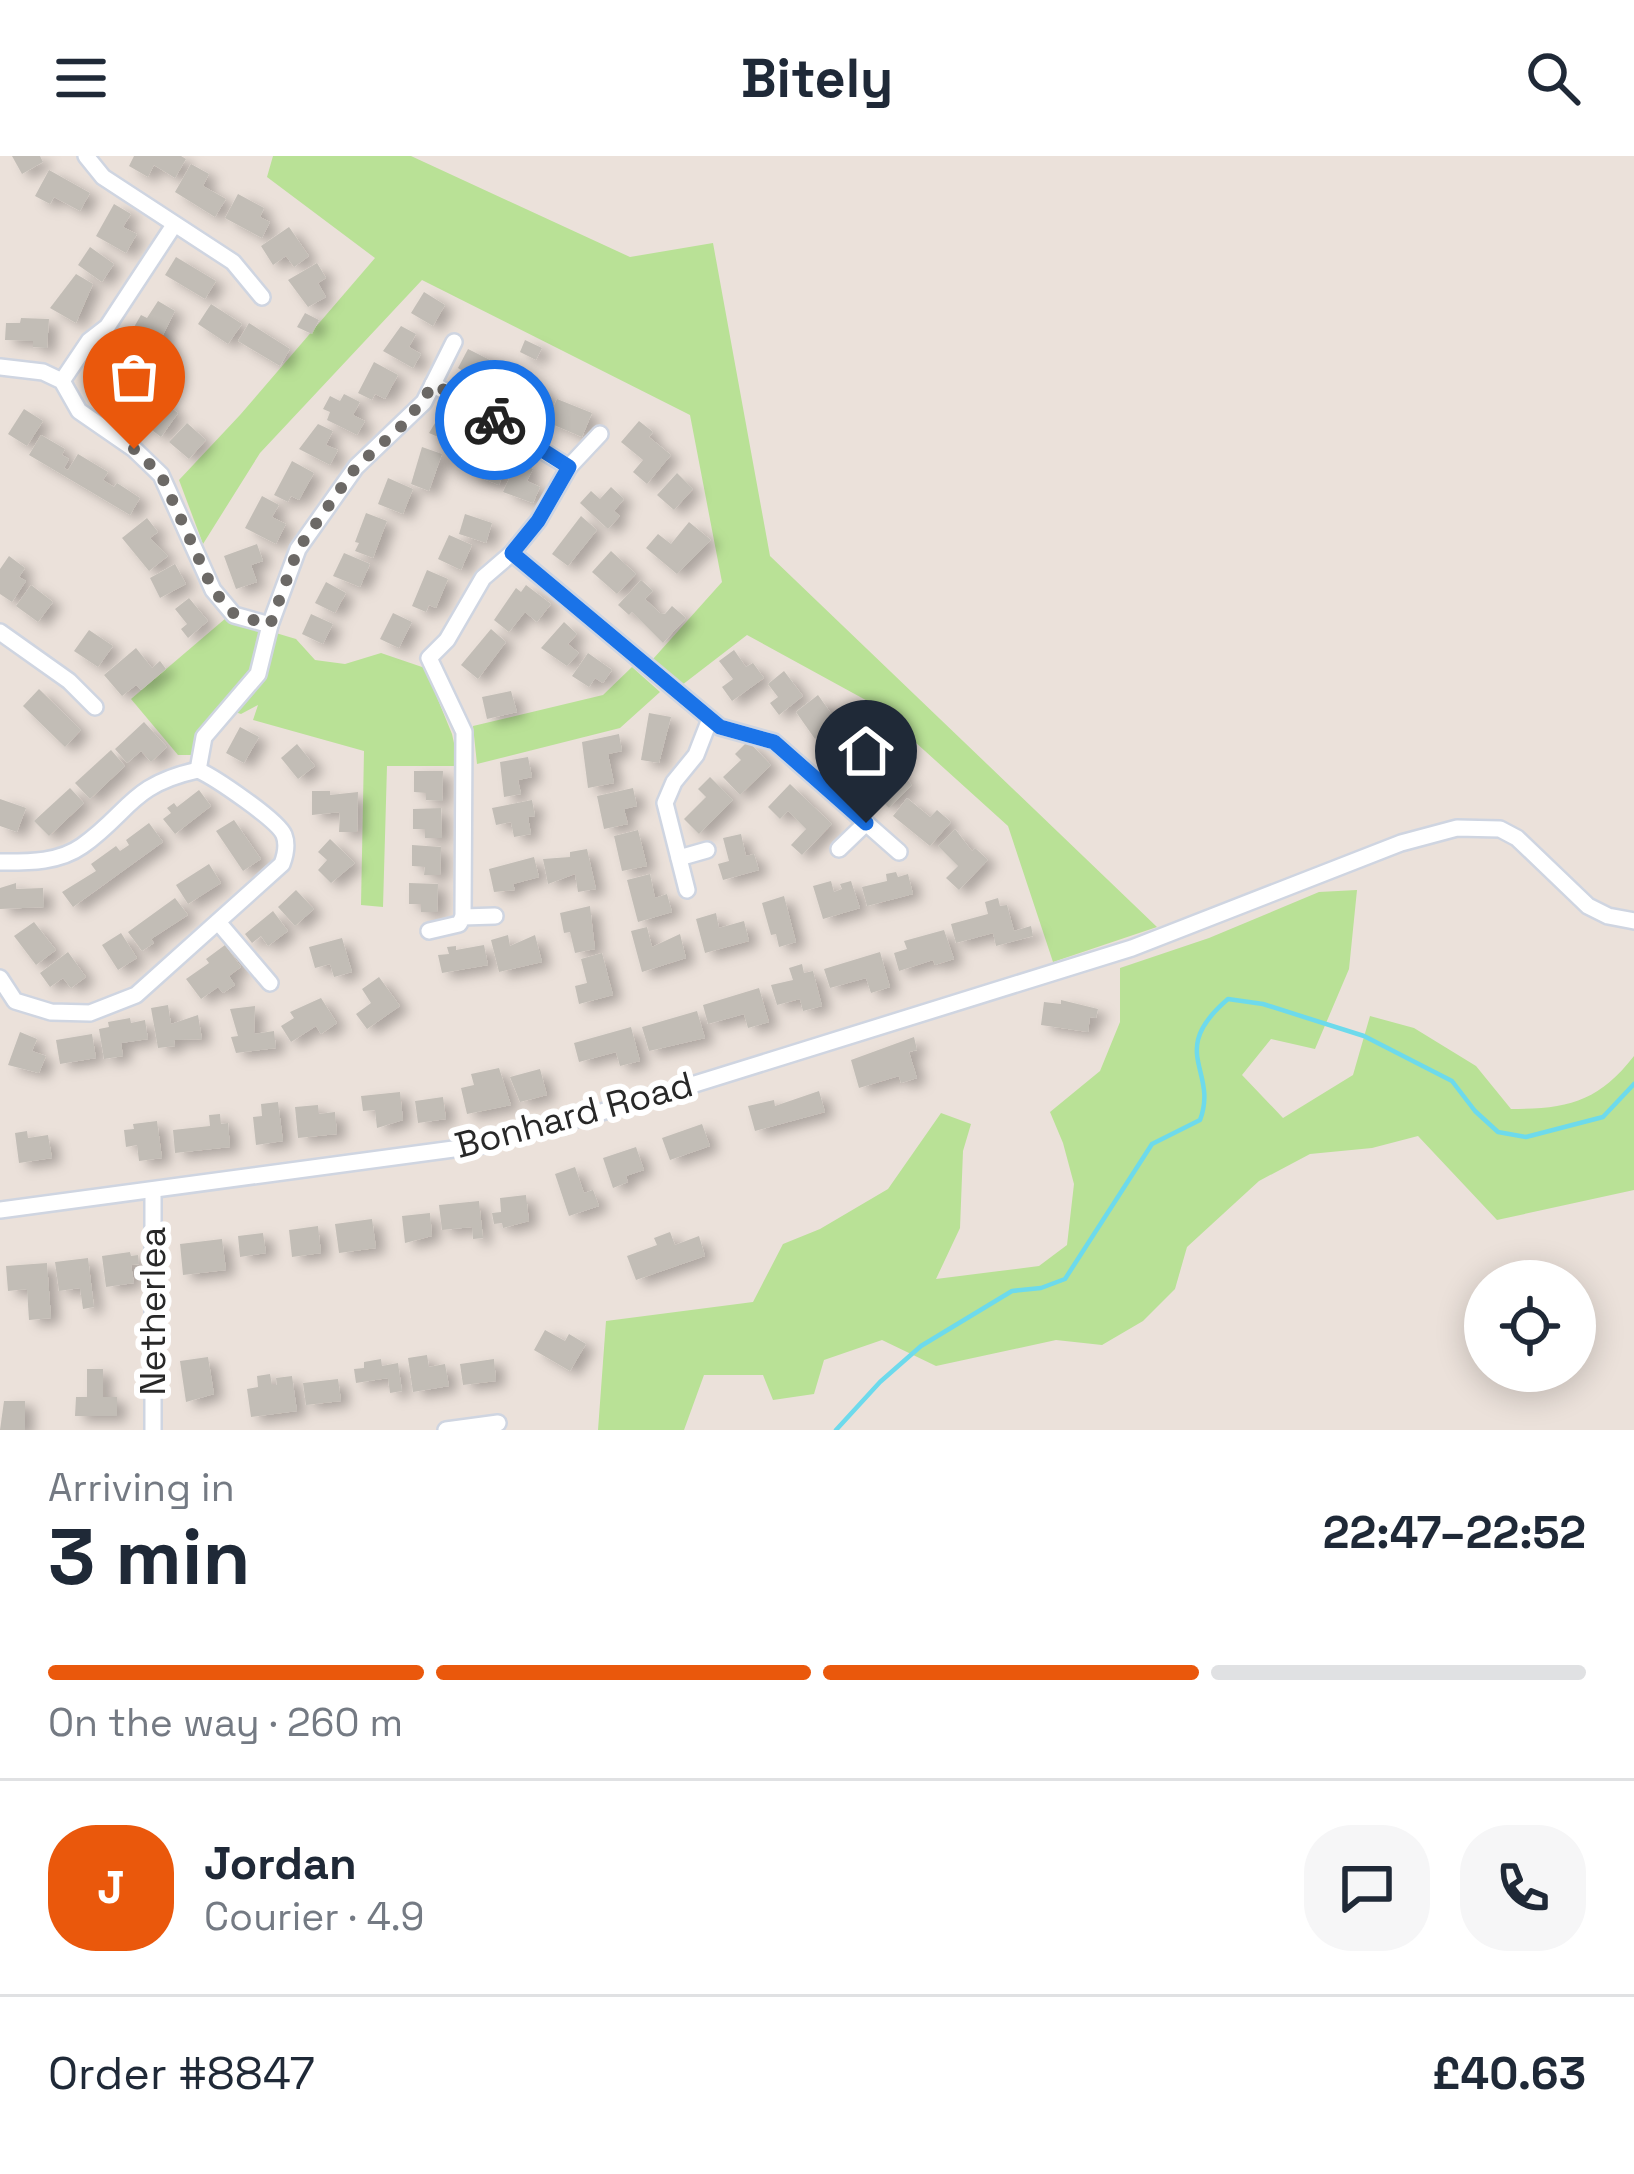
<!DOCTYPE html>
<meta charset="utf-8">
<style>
body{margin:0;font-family:"Space Grotesk",sans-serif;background:#f6f6f7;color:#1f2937;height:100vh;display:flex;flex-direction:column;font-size:45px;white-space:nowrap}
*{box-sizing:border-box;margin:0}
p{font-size:39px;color:#747a83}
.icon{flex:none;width:66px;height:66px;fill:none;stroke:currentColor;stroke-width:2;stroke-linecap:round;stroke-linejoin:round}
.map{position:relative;height:1274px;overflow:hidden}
.side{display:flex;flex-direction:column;background:#fff;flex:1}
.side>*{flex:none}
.buttons{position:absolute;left:1464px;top:1104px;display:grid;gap:24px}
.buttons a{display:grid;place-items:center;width:132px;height:132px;border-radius:50%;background:#fff;box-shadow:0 6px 30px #0003;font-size:60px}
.pin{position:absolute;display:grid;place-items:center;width:102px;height:102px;color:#fff;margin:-123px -51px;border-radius:50% 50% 50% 0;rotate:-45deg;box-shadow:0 0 12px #0007}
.pin .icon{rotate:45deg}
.courier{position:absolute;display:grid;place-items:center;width:120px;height:120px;margin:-60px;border:9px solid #1a73e8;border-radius:50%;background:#fff;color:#222;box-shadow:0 3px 15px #0007}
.overview em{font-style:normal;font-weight:800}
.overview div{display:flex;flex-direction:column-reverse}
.overview{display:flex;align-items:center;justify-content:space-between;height:204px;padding:0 48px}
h1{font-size:78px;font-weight:800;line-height:90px}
.bar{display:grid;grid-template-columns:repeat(4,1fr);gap:18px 12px;align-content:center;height:144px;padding:0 48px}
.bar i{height:15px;border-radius:9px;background:#e0e1e3}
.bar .current{background:#ea580c}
.bar p{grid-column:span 4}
.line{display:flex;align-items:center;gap:30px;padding:0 48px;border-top:3px solid #e0e1e3}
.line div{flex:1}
.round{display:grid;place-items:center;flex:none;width:126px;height:126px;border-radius:48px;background:#f6f6f7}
header{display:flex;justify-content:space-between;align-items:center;height:156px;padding:0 48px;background:#fff;font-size:54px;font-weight:800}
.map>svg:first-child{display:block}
.green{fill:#b9e196}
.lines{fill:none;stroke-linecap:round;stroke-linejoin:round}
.stream{stroke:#6ddaec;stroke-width:4.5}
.building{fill:#c2bdb6;filter:url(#shadow)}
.street-casing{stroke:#cfd5e1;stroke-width:20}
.street{stroke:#fff;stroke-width:15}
.done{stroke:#6c6966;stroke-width:12;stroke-dasharray:0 21.6}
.route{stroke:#1a73e8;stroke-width:15}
.labels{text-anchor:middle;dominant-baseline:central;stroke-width:12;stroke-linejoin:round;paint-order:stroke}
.street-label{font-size:36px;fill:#282828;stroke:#fff}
</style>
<header><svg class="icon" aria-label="menu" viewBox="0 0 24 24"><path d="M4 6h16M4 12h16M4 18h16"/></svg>Bitely<svg class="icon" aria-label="search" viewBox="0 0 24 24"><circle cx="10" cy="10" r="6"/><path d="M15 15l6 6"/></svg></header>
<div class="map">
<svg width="1634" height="1274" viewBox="0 0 1634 1274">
<defs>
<filter id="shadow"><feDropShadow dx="9" dy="5.5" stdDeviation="6" flood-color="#0004"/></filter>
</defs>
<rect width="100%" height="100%" fill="#ebe1da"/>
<g class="green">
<polygon points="273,0 411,0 630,101 713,87 770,400 1157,771 1053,806 1008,670 873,548 747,479 682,529 653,503 722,426 690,259 422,124 260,297 203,388 179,324 240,259 375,102 267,21"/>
<polygon points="226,462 296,483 315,504 345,508 381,497 425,512 452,578 459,610 387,610 383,751 361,749 364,595 253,564 258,549 241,558 218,550 203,568 192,599 178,599 131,543"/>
<polygon points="632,511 660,536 620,572 477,608 473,570 603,539"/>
<path d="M1357 734 1349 813 1315 893 1271 883 1242 919 1283 962 1353 919 1370 860 1414 872 1476 910 1511 953C1568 953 1598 946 1634 900V1034L1497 1064 1418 980 1372 992 1310 998 1259 1025 1187 1091 1175 1133 1143 1165 1102 1189 1056 1184 936 1210 882 1184 824 1204 814 1238 773 1244 763 1219H704L684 1274H598L606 1165 753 1146 783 1088 820 1073 888 1033 941 957 971 968 963 995 960 1072 936 1123 1039 1110 1067 1089 1074 1028 1063 987 1050 956 1100 915 1120 866V812L1209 782 1319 736Z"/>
</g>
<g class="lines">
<path class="stream" d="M836 1274 880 1226 921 1190 1012 1135 1041 1132 1065 1123 1152 988 1200 964C1219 914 1166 896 1228 843L1263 848 1364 880 1452 925 1475 955 1498 976 1526 981 1603 961 1634 928"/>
</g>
<g class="building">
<polygon points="12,0 40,0 43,6 22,18"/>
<polygon points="134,0 181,0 186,3 175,22 154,9 148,21 129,10"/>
<polygon points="191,8 209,18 203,30 226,43 215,61 175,36"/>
<polygon points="49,14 90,37 80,55 54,41 50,48 35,40"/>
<polygon points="238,38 264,52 260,61 270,66 262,82 225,62"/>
<polygon points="114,48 131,58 123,71 137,78 126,97 96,80"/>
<polygon points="289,71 309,100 294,111 286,100 273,109 261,90"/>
<polygon points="90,91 114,108 102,126 78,109"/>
<polygon points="176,101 216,125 205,143 165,119"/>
<polygon points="317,107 326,122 318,127 326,141 308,151 288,124"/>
<polygon points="76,118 93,128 76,167 50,152"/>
<polygon points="424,136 445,149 433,170 411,157"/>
<polygon points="158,145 175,155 156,193 130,178 141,159 147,162"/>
<polygon points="211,148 242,168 228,188 198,168"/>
<polygon points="305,157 319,164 312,178 297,171"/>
<polygon points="21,162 49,163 47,192 33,191 33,185 5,184 6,167 20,167"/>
<polygon points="249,167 290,193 280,210 238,185"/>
<polygon points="401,170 416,178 409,191 421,198 413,212 383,195"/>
<polygon points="525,184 542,192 536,204 520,196"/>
<polygon points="128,193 146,205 130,228 105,211 113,199 120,204"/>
<polygon points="468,193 506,212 494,235 458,212"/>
<polygon points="374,206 398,219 385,243 375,238 372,244 358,237"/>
<polygon points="510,218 552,242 542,259 500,236"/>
<polygon points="106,222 128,235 115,258 93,245"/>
<polygon points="344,238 360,246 353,259 365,265 357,279 327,264 330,256 323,253 330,240 340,245"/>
<polygon points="557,243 592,257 582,281 547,266"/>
<polygon points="160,244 178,257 161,281 143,267"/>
<polygon points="24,253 43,265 27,290 8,278"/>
<polygon points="443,254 468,265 457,289 429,277"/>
<polygon points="639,265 653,276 649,281 671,299 647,328 633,316 643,304 621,286"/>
<polygon points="187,267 206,284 189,303 169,286"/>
<polygon points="318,268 333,275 326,289 338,294 330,309 299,293"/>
<polygon points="41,279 65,293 62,299 69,303 64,312 68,314 78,298 108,316 103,324 114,331 117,327 140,342 130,359 29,299"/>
<polygon points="481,286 498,293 493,306 506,311 499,329 469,317"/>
<polygon points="422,291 442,298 429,335 411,328"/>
<polygon points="292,305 314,317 299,344 291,340 288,346 274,339"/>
<polygon points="517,305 533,313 527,325 540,331 533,347 503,336"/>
<polygon points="677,317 693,333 674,354 657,339"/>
<polygon points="388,322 413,333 403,358 378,348"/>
<polygon points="611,331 624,343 614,355 620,360 608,373 580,347 591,335 600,343"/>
<polygon points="262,340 279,349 272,361 286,368 276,388 245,372"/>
<polygon points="366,357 387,365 373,402 355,395 359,387 355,386"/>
<polygon points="465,358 492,367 486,387 459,378"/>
<polygon points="581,360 597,374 568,410 552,398"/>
<polygon points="147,362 158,376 150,382 168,400 149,415 122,382"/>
<polygon points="689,366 711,384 677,418 646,392 658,378 671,388"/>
<polygon points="449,379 472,389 461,414 438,403"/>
<polygon points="257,388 263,405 251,409 257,426 236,433 224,400"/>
<polygon points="611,395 636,418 617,438 592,416"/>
<polygon points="344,397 370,408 360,431 333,420"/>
<polygon points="9,400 25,412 19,421 26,425 12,446 0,438 0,413"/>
<polygon points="175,408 186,428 160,442 150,422"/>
<polygon points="427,414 448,423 436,452 429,449 426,456 412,450"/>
<polygon points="641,424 653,435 645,443 660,457 665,458 672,450 686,462 663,487 632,456 629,459 618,449"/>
<polygon points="326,426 346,437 335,457 315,447"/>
<polygon points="31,429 53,446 38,466 16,450"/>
<polygon points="526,429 551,448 537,466 525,456 509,476 494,464 516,432 521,436"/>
<polygon points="189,442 208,465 188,482 181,473 187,468 175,453"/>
<polygon points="393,457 412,466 399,492 380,483"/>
<polygon points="311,458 333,468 323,488 302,478"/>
<polygon points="564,466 577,478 568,488 579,497 567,510 541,492"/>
<polygon points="491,473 506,486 478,523 461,509"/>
<polygon points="89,474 113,490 98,511 74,495"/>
<polygon points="136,492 152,512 160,505 166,513 141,534 136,529 122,540 104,519"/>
<polygon points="734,494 746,511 753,507 764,522 732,545 722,531 733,523 719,505"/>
<polygon points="588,497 612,514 603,527 595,522 589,531 572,520"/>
<polygon points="784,515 803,540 779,559 770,547 778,541 768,528"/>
<polygon points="39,533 81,574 65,591 23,550"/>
<polygon points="511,535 517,556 487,563 482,541"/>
<polygon points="818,539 838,567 815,583 796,556"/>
<polygon points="649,557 671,561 659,607 641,604"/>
<polygon points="144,566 167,591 151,606 141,595 127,607 115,593"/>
<polygon points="847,569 856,581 862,577 872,591 842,614 832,601 842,593 832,580"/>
<polygon points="240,571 259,581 244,607 226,597"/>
<polygon points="619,578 622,595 608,598 614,627 588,632 582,586"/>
<polygon points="748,585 771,609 740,639 723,621 741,604 735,598"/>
<polygon points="297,588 315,610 298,623 281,602"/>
<polygon points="111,594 125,610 90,643 75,627"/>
<polygon points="528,601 532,621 518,624 521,638 504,641 500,606"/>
<polygon points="870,603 889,624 899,615 912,629 889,652 854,618"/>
<polygon points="414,615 443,615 442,645 426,644 426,637 414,636"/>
<polygon points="710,621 733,644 699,678 684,663 706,641 698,633"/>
<polygon points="790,628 832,668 802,699 791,689 806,673 788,655 780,663 768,651"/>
<polygon points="70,632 84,647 49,680 34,665"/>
<polygon points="633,632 637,650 624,653 628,668 604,673 597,640"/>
<polygon points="199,634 211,650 175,678 163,663 171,657 167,652 174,647 177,651"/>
<polygon points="312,635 330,635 330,639 358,636 357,676 339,676 340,656 312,659"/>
<polygon points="907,642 930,661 937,654 951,666 930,690 893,660"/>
<polygon points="0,643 26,652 17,676 0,670"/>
<polygon points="532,644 535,660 528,661 531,678 514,681 511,666 496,669 492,652"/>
<polygon points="441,652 442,682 425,682 425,673 413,673 413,653"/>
<polygon points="234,664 261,703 243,715 216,675"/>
<polygon points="149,667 163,686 73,751 62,736 96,715 91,708 116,690 120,695 129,689 126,684"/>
<polygon points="955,673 972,695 975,692 988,704 959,734 946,722 958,710 938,690"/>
<polygon points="638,674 647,710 622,715 614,680"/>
<polygon points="741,678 746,700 754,698 759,714 723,724 718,708 729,705 723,682"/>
<polygon points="330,683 355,707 331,727 318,714 327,704 318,696"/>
<polygon points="412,689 441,691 440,719 424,719 425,711 412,710"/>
<polygon points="587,693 596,733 578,736 575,718 548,728 543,703 570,701 570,696"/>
<polygon points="534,701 539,721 513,728 515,734 494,736 489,713"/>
<polygon points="209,708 221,727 188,748 176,729"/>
<polygon points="896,716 898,721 908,718 913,738 867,750 862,731 887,725 886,718"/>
<polygon points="650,718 655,742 667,738 672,756 638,766 627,724"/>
<polygon points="831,725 834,736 842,733 840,728 851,725 860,752 823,763 813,730"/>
<polygon points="16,727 16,733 43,732 44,751 0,753 0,732"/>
<polygon points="409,727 438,728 437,756 421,756 421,748 409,748"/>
<polygon points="296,734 314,753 295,770 278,751"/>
<polygon points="784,740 796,786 779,791 776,778 771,779 762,747"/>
<polygon points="175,742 188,759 151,783 154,787 142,795 128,776"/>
<polygon points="998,742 1000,750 1007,749 1014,775 1031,770 1033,780 996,790 993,777 956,787 951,768 988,758 985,746"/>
<polygon points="590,750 595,793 575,797 570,776 564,777 560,757"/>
<polygon points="273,755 288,775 268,790 261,780 252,787 245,778"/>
<polygon points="716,757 719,772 744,765 749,785 705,797 696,763"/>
<polygon points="34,766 56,794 36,809 14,780"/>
<polygon points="647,771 652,791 680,778 686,802 642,816 631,775"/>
<polygon points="944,774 954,803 935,809 933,804 899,815 894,797 907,793 904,785"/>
<polygon points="121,777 137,802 118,814 102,789"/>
<polygon points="508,779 510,790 535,779 542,806 499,816 491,784"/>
<polygon points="342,782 352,816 334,821 330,808 315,812 309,791"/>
<polygon points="225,789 241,811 229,820 235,829 223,837 218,831 201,843 186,823 209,807 206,803"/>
<polygon points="484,789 488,809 442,817 438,799 449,798 447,791 456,790 456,794"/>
<polygon points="68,796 86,821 71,832 63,822 50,831 40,817"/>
<polygon points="880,796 890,831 871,837 866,822 830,832 824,813"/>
<polygon points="602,797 613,839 579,848 575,830 587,827 581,803"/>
<polygon points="802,808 804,817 813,815 822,850 803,855 800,843 777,849 771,829 793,824 789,812"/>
<polygon points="379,821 400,850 367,873 356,858 371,847 362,833"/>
<polygon points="759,832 769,866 748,872 744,858 708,868 703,849"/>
<polygon points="321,842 337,867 321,878 316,870 291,886 281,870 294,862 290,856"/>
<polygon points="1061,844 1098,853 1096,862 1090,861 1088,876 1041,869 1044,846 1061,848"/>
<polygon points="168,849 171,868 198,859 202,883 174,884 175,890 158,892 151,852"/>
<polygon points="255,850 254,878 274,875 276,892 236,897 231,881 238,880 230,853"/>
<polygon points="697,855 705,882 649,895 642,871"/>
<polygon points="130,862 131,867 145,864 148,883 121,887 123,900 104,903 99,873 109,871 108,866"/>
<polygon points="631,871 640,905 620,910 616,896 579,906 574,887"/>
<polygon points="20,876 37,883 32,895 46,900 39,917 8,909"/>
<polygon points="92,878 96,902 60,908 56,884"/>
<polygon points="914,881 917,894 909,896 917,922 901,927 899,920 859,932 851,904"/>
<polygon points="499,912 511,949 467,958 461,932 474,929 471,918"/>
<polygon points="540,913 547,939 520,946 510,921"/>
<polygon points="819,935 825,956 755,975 748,950 774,944 775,950"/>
<polygon points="400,936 403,964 377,972 375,954 363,955 361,940"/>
<polygon points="443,941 446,963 418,967 415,945"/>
<polygon points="278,946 283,985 256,989 253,961 262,960 261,948"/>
<polygon points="318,949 319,958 335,956 337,978 298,982 295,951"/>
<polygon points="220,958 221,968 228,967 230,991 175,997 173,974 210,970 209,959"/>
<polygon points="157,965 162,1002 139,1005 137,989 126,991 124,974 134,973 133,968"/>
<polygon points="702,968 710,990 670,1004 662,982"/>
<polygon points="27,975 28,982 48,979 52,1002 19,1007 15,977"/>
<polygon points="636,991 644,1014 626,1020 628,1026 613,1032 603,1002"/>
<polygon points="575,1011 584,1037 593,1034 599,1050 569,1060 555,1018"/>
<polygon points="526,1039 529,1065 503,1072 502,1067 494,1068 492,1057 501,1056 500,1042"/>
<polygon points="479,1045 483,1082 473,1083 472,1071 442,1074 439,1049"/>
<polygon points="430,1057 432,1080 405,1087 402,1060"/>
<polygon points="372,1063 376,1092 339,1097 335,1068"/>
<polygon points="318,1070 321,1097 292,1101 289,1074"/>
<polygon points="670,1076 675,1089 699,1080 705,1100 636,1124 627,1100 657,1089 654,1082"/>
<polygon points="263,1077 266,1097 240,1101 238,1080"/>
<polygon points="222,1083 226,1114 183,1119 180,1088"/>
<polygon points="130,1096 131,1100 138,1099 139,1108 131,1109 134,1127 106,1131 102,1100"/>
<polygon points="88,1102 94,1151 83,1153 80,1132 59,1135 55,1106"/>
<polygon points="47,1107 51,1162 29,1164 27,1133 8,1135 6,1110"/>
<polygon points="545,1174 565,1185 569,1178 586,1188 570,1215 534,1194"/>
<polygon points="427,1199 429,1211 445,1208 449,1230 413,1236 408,1202"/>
<polygon points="208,1201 214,1238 186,1246 180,1205"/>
<polygon points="381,1203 382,1210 398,1207 402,1235 390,1237 388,1222 356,1227 354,1213 364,1212 364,1206"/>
<polygon points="494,1203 496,1225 463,1229 460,1208"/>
<polygon points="87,1213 103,1213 103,1241 117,1241 117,1260 75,1260 76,1241 87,1241"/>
<polygon points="270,1218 272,1229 277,1229 276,1222 292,1220 297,1255 251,1261 247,1233 258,1231 257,1220"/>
<polygon points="338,1223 341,1245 306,1249 303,1227"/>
<polygon points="4,1245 25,1245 25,1274 0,1274"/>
</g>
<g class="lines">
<g class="street-casing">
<g id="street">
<polyline points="86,0 103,21 233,106 262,141"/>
<polyline points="0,211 43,216 62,225 79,255 134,293 161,319 213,434 234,459 270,469"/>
<polyline points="62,225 89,185 107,171 174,69"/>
<polyline points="433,228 569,311 600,278"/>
<polyline points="512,397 720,571 774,586 899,696"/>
<polyline points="0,476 69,525 95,551"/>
<polyline points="198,614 204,581 258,518 270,469 298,393 356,311 424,246 454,186"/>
<polyline points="839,693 866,667"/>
<polyline points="679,702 707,694"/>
<path d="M0 706C27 706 58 707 82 690 130 656 130 629 198 614 214 621 278 664 284 679 288 689 285 700 282 708L136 839 90 857 51 856 15 845 0 822"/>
<polyline points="687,734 665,647 674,626 696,599 710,563"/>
<polyline points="463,761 464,576 429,502 447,484 483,422 512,397 538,365 569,311"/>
<polyline points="218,766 270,827"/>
<polyline points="429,775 459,768 463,761 495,760"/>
<polyline points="0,1054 483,989 637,946 1132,792 1401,687 1457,672 1500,673 1517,682 1588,750 1608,760 1634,765"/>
<polyline points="153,1274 153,1035"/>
<polyline points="446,1274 498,1267"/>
</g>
</g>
<use href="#street" class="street"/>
</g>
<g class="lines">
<polyline class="done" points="134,293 161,319 213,434 234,458 270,469 298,393 356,311 406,266 434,228 495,264"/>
<polyline class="route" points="495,264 569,311 538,365 512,397 720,571 774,586 866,667"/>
</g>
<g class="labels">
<g class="street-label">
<text transform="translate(574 959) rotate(-15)">Bonhard Road</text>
<text transform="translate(153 1155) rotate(-90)">Netherlea</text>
</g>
</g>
</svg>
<div class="buttons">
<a><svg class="icon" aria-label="locate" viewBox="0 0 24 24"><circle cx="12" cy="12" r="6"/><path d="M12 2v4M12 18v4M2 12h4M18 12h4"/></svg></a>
</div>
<div class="pin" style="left:134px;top:293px;background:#ea580c"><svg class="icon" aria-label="bag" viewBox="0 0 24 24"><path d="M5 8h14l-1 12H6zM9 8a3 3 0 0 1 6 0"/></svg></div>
<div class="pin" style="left:866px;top:667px;background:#1f2937"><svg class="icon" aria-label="home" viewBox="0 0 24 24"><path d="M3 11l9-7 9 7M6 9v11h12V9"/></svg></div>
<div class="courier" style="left:495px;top:264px"><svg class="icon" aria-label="bike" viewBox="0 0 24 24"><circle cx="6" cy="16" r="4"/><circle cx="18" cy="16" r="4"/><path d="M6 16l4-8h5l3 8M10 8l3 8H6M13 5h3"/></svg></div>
</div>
<section class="side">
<div class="overview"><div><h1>3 min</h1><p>Arriving in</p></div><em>22:47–22:52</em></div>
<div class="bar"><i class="current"></i><i class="current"></i><i class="current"></i><i></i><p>On the way · 260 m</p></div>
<div class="line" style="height:216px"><b class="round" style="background:#ea580c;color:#fff">J</b><div><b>Jordan</b><p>Courier · 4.9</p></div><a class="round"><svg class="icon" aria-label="chat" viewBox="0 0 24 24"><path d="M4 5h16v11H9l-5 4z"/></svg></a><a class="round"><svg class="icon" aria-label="phone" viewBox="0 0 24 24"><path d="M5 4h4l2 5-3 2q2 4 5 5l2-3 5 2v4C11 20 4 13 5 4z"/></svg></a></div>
<div class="line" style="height:156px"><div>Order #8847</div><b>£40.63</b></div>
</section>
